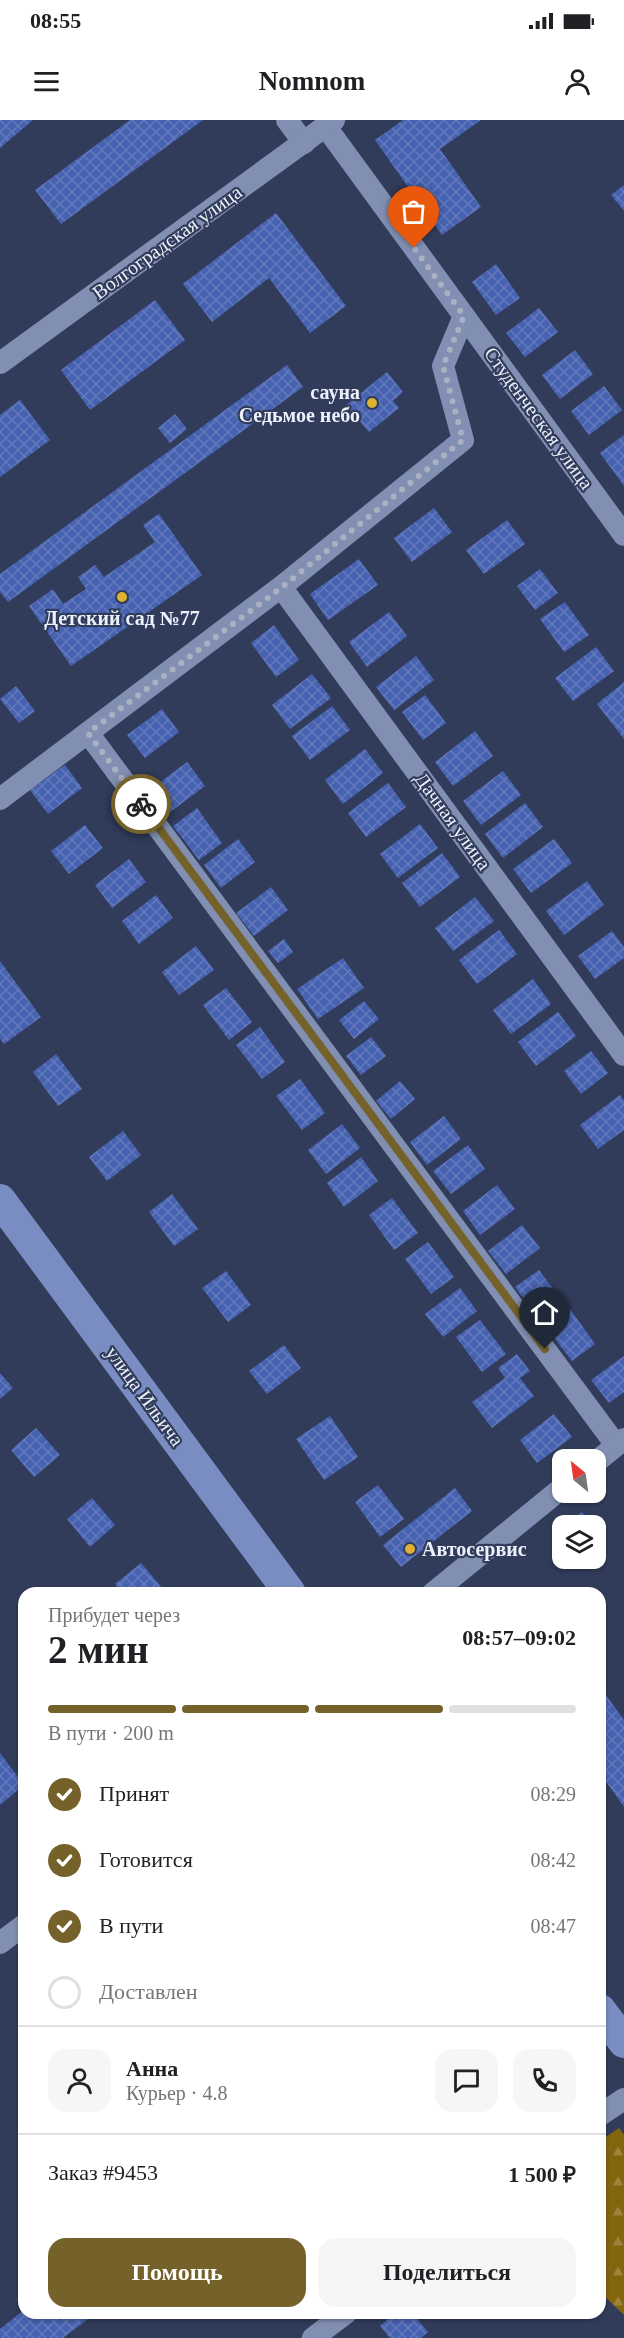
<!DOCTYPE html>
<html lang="ru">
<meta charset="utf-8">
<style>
body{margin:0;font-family:Georgia,serif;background:#f6f6f6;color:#202124;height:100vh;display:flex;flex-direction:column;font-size:22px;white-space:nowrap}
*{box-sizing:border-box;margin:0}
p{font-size:20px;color:#757577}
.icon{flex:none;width:33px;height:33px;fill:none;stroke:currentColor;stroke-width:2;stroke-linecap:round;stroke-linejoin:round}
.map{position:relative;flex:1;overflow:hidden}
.drawer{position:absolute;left:18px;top:1467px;width:588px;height:732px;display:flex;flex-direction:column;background:#fff;border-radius:18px;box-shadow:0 2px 4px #0004}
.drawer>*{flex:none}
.needle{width:39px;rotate:331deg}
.tools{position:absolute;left:552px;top:1329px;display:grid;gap:12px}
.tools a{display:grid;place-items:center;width:54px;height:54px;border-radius:12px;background:#fff;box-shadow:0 2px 4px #0004;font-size:30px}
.pin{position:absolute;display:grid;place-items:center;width:51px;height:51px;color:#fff;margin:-62px -26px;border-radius:50% 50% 50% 0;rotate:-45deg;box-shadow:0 0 6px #0007}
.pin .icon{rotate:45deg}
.courier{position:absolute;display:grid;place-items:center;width:60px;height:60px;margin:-30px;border:4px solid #75622b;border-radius:50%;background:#fff;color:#222;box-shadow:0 2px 8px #0007}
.summary em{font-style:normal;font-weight:700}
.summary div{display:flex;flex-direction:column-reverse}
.summary{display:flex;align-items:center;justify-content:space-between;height:102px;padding:0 30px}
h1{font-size:39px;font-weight:700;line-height:45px}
.bar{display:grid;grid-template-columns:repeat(4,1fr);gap:9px 6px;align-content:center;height:72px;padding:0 30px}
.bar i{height:8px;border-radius:4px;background:#e0e0e0}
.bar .on{background:#75622b}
.bar p{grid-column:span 4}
.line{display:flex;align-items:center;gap:15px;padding:0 30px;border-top:2px solid #e0e0e0}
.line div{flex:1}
.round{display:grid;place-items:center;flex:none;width:63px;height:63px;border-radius:18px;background:#f6f6f6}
ol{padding:0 30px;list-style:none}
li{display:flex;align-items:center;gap:18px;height:66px}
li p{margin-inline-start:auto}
li .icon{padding:6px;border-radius:50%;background:#75622b;color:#fff;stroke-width:4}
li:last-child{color:#757577}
li i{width:33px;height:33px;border:3px solid #e0e0e0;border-radius:50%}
.action{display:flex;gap:12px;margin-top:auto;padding:12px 30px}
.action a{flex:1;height:69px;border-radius:18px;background:#75622b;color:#fff;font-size:24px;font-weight:700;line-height:69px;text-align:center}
.action a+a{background:#f6f6f6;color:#202124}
.status{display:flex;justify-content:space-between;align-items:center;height:42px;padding:0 30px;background:#fff;direction:ltr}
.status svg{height:16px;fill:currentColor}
header{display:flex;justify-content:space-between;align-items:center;height:78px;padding:0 30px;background:#fff;font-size:27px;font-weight:700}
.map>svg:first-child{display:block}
.forest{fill:url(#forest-firs)}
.building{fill:url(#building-cross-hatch)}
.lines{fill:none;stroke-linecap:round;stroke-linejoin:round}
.street{stroke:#818fb2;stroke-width:22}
.secondary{stroke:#798dc2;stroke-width:32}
.done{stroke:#aab1c3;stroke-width:6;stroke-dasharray:0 10.8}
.route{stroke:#75622b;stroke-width:8}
.poi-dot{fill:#deb133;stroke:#313c5b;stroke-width:2}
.labels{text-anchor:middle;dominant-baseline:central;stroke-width:4.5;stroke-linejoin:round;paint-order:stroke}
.street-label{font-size:20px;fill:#ebf0fb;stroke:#313c5b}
.poi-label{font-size:20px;font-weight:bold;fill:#ebf0fb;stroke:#313c5b;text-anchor:end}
</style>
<div class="status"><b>08:55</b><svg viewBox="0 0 49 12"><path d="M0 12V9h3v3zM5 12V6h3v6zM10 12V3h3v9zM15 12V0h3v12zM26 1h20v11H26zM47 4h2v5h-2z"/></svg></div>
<header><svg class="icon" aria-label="menu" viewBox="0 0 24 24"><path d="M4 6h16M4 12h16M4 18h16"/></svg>Nomnom<svg class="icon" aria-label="person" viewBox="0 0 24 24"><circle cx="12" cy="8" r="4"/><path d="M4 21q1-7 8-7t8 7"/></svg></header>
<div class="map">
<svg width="624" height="2218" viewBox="0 0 624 2218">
<defs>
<pattern id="forest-firs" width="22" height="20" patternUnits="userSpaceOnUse" patternTransform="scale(1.5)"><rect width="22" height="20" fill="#83650e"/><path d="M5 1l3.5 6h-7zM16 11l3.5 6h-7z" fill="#9b833e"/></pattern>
<pattern id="building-cross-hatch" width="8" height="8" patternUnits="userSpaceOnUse" patternTransform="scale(1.5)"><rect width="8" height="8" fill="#4762b0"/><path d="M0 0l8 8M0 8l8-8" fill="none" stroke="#6279bc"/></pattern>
</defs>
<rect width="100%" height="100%" fill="#313c5b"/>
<polygon class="forest" points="619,2008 624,2015 624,2195 600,2172 600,2021"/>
<g class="building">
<polygon points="0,0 33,0 0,28"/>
<polygon points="130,0 203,0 61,104 35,70"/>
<polygon points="403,0 481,0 440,29 481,87 442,115 375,20"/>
<polygon points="624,65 624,91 611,75"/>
<polygon points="276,93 346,186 310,213 269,158 212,202 183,164"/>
<polygon points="496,144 520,178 496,195 472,162"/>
<polygon points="155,180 185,220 90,290 61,250"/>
<polygon points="539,188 558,212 525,237 506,213"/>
<polygon points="575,230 593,254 560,279 542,255"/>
<polygon points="287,245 303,267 8,482 0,472 0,454"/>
<polygon points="387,252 403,272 393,281 399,288 369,312 346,285"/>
<polygon points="604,266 622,290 589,315 571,291"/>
<polygon points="20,280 50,320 0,357 0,295"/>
<polygon points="175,294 187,309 170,323 158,308"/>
<polygon points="624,315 624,366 600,333"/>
<polygon points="434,388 452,412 412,442 394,418"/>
<polygon points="159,394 202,455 71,546 29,486 53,469 63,484 86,469 78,457 95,445 104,457 155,422 143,405"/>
<polygon points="507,400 525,424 484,454 466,430"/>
<polygon points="359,439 378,465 328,500 310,474"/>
<polygon points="540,449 558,473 535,490 517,466"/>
<polygon points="565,482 589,515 564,532 540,499"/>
<polygon points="389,492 407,516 367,547 349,522"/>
<polygon points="274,505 299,540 276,557 251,523"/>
<polygon points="596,527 614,551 573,581 555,558"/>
<polygon points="416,536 434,560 394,590 376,567"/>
<polygon points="312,554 331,578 290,609 272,585"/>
<polygon points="624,562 624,619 597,584"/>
<polygon points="16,566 35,591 19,603 0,579"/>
<polygon points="425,575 446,603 423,620 402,592"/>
<polygon points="332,586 350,610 310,640 292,616"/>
<polygon points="162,589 179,612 145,638 127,615"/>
<polygon points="475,611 493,636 453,666 435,642"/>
<polygon points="365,629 383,653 343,684 325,660"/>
<polygon points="187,642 205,666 165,696 147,672"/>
<polygon points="65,645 82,668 48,694 30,670"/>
<polygon points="503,651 521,675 481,705 463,681"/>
<polygon points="388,663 406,687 366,717 348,693"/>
<polygon points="525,683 543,707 503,738 485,714"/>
<polygon points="197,688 222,723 199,740 173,706"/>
<polygon points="420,704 438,728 398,758 380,734"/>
<polygon points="85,705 103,728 69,754 51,731"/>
<polygon points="238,719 255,742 221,768 204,745"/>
<polygon points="554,719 572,743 531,773 513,749"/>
<polygon points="442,733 460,757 420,787 402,763"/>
<polygon points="129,739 146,762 112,788 95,765"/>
<polygon points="587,761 604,785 564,815 546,791"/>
<polygon points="271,767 288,790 254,816 236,793"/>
<polygon points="156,775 173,798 139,824 122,801"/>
<polygon points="475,777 494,801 453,831 435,808"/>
<polygon points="499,810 517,834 477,864 459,840"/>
<polygon points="612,811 624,827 624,838 595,859 578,836"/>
<polygon points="284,819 293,832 278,843 268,831"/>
<polygon points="196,826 214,850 179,875 162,852"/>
<polygon points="343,838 364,868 318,899 297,869"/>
<polygon points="0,841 41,897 4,924 0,919"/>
<polygon points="533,859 551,884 511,914 493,890"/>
<polygon points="226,868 252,902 229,920 203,885"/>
<polygon points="364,881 379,899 354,919 339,900"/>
<polygon points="558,892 576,916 536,946 518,922"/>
<polygon points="260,907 285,942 262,959 236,925"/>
<polygon points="371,917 386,936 361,955 346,936"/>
<polygon points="591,931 608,953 581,974 564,951"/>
<polygon points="56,934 82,969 58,986 33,952"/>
<polygon points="300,959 325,993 302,1010 276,976"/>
<polygon points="400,961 415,979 391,999 376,981"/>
<polygon points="620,975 624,980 624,1010 598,1029 580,1005"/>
<polygon points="444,996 461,1019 427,1045 410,1022"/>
<polygon points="342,1004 360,1028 326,1054 308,1030"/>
<polygon points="123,1011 141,1035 107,1061 89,1037"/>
<polygon points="468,1025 485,1049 451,1074 433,1051"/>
<polygon points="361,1037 378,1061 344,1087 327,1063"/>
<polygon points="497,1065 515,1089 480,1115 463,1091"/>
<polygon points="172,1074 198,1109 174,1126 149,1092"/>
<polygon points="392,1078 418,1113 394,1130 369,1095"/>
<polygon points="522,1105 540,1128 506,1154 488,1131"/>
<polygon points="428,1122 454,1157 431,1174 405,1139"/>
<polygon points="539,1150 564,1184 541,1202 515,1167"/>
<polygon points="226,1151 251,1185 228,1202 202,1168"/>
<polygon points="460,1168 477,1191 443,1217 425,1194"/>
<polygon points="570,1189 595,1224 572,1241 546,1207"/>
<polygon points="480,1200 506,1234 482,1252 456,1217"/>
<polygon points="284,1225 301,1248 267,1274 249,1251"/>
<polygon points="517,1234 530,1251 520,1258 534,1276 492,1308 472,1282 505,1258 498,1248"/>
<polygon points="624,1236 624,1272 609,1283 591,1260"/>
<polygon points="0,1253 13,1268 0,1279"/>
<polygon points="554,1294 572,1317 537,1343 520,1320"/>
<polygon points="330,1296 358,1337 324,1360 296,1319"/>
<polygon points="36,1308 60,1335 34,1357 11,1330"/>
<polygon points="378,1365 404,1399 380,1417 355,1382"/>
<polygon points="455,1368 472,1391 401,1447 383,1425"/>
<polygon points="92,1378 115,1405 90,1427 67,1399"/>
<polygon points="582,1392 593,1406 563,1406"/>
<polygon points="141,1443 164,1470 161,1473 123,1473 115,1464"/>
<polygon points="600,1567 624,1600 624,1687 600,1653"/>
<polygon points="0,1633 24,1665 0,1685"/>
<polygon points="24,2190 24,2193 96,2193 63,2218 0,2218 0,2209"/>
<polygon points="395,2193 412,2193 428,2212 421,2218 390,2218 380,2206"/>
</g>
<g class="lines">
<g class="street">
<polyline points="287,0 304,23"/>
<polyline points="326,7 624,415"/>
<polyline points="0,243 334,0"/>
<polyline points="281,467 624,935"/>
<polyline points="88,613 616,1325"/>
<polyline points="0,679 281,467 463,320 443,246 464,196"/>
<polyline points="596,1342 624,1319"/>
<polyline points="433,1473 562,1368"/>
<polyline points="0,1823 24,1805"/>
<polyline points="600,1995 624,1979"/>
<polyline points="313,2218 346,2193"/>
</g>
<g class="secondary">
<polyline points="0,1080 290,1473"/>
<polyline points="600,1890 624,1922"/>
</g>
</g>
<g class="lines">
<polyline class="done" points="141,684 88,613 281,468 463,320 443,246 464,196 414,128"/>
<polyline class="route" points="141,684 545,1229"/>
</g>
<g class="poi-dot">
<circle cx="372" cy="283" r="6"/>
<circle cx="122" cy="477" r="6"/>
<circle cx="410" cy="1429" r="6"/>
</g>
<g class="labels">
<g class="street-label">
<text transform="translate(167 122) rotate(-36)">Волгоградская улица</text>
<text transform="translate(539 298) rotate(54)">Студенческая улица</text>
<text transform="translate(453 701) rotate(54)">Дачная улица</text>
<text transform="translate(145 1276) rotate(54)">улица Ильича</text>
</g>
<g class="poi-label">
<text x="360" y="272">сауна<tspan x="360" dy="23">Седьмое небо</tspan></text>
<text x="122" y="498" text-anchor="middle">Детский сад №77</text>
<text x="422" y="1429" text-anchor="start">Автосервис</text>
</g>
</g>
</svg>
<div class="tools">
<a><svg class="needle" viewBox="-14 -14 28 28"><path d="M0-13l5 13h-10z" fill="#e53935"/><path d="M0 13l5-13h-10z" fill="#757577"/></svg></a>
<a><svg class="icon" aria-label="layers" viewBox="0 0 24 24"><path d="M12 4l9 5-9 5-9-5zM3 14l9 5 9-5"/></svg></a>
</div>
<div class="pin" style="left:414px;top:128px;background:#ea580c"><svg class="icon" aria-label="bag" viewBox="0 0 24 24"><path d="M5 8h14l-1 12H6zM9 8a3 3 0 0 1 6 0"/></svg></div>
<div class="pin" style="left:545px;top:1229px;background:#1f2937"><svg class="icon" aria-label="home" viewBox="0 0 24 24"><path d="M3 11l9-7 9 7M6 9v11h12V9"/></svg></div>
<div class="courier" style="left:141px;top:684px"><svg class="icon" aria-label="bike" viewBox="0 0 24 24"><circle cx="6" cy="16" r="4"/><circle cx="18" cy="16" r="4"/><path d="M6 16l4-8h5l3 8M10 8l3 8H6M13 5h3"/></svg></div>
<section class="drawer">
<div class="summary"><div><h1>2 мин</h1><p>Прибудет через</p></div><em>08:57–09:02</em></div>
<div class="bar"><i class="on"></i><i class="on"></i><i class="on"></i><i></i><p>В пути · 200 m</p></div>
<ol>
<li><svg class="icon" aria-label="check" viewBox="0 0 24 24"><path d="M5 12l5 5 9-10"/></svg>Принят<p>08:29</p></li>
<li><svg class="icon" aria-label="check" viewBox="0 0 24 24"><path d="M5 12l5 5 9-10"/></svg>Готовится<p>08:42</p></li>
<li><svg class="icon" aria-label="check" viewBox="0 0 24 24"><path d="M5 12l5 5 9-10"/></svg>В пути<p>08:47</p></li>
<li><i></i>Доставлен</li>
</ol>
<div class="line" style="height:108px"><a class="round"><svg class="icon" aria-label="person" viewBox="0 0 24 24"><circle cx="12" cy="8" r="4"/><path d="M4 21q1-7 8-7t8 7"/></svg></a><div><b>Анна</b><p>Курьер · 4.8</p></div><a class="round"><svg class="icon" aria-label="chat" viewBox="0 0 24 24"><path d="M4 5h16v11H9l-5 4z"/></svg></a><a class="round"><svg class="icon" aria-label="phone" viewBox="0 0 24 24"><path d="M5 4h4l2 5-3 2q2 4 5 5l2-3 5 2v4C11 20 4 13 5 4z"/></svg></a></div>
<div class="line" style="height:78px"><div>Заказ #9453</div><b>1 500 ₽</b></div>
<div class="action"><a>Помощь</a><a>Поделиться</a></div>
</section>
</div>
